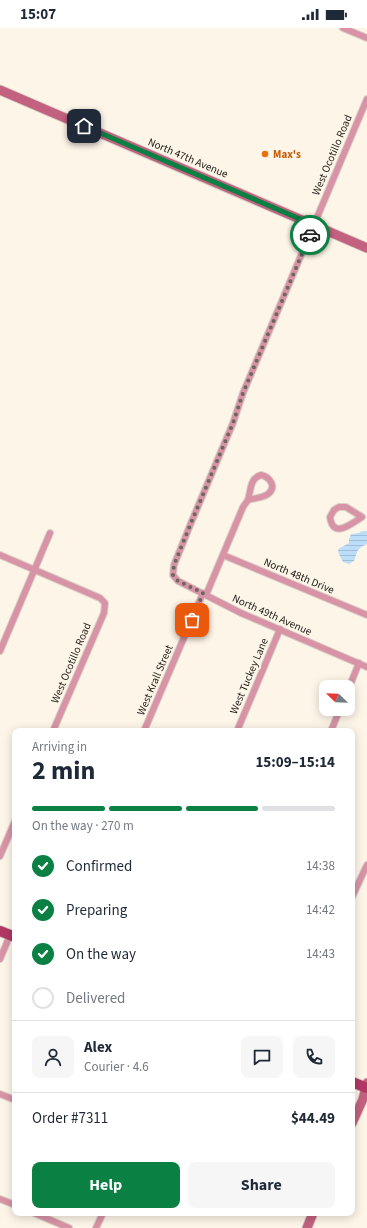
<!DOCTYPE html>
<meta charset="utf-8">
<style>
body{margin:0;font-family:"Source Sans 3",sans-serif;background:#f6f6f7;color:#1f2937;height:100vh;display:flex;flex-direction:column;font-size:15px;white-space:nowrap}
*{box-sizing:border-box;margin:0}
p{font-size:13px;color:#747a83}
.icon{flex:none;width:22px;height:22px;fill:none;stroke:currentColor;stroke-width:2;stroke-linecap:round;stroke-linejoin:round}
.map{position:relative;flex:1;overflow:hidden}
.details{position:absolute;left:12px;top:700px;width:343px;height:488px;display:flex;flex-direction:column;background:#fff;border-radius:8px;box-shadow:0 2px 10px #0003}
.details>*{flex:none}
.needle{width:26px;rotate:293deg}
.fabs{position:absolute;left:319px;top:652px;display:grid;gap:8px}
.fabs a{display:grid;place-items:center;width:36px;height:36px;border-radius:8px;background:#fff;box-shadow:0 2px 10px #0003;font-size:20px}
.pin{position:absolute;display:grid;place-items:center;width:34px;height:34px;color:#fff;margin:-17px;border-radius:8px;box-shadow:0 2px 6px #0006}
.courier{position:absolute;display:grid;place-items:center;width:40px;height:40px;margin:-20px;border:3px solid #0b8043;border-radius:50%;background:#fff;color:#222;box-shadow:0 1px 5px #0007}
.head em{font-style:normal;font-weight:700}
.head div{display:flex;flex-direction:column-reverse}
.head{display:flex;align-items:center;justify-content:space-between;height:68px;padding:0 20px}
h1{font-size:26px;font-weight:700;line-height:30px}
.bar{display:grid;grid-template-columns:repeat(4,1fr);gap:6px 4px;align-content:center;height:48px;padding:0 20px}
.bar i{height:5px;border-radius:3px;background:#e0e1e3}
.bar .active{background:#0b8043}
.bar p{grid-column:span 4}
.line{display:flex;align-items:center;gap:10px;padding:0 20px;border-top:1px solid #e0e1e3}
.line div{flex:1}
.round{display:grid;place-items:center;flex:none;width:42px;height:42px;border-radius:8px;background:#f6f6f7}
ol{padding:0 20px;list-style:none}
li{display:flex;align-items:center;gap:12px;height:44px}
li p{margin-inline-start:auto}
li .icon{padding:4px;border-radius:50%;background:#0b8043;color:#fff;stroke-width:4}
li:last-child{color:#747a83}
li i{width:22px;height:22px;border:2px solid #e0e1e3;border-radius:50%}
.primary-button{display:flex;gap:8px;margin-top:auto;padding:8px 20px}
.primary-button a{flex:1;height:46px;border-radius:8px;background:#0b8043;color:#fff;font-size:16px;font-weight:700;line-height:46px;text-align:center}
.primary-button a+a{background:#f6f6f7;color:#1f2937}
.status{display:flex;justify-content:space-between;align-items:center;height:28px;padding:0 20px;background:#fff;direction:ltr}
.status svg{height:11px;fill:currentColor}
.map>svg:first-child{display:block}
.water{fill:url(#water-rules)}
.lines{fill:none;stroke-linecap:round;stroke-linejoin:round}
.street-casing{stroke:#dad2c7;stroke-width:8}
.secondary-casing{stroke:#dad2c7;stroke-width:11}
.primary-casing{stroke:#dad2c7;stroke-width:12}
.street{stroke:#d894a6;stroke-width:6}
.secondary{stroke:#c36180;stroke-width:9}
.primary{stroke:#b13865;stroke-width:10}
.done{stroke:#6c6760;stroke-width:4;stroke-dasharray:0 7.2}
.route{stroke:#0b8043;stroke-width:5}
.food-dot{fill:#e8710a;stroke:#fef5e9;stroke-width:1.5}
.labels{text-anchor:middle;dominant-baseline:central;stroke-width:4;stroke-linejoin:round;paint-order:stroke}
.food-label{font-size:11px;font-weight:bold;fill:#c56008;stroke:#fef5e9;text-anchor:start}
.street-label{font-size:11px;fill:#1e1b16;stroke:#fef5e9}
</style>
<div class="status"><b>15:07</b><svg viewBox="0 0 49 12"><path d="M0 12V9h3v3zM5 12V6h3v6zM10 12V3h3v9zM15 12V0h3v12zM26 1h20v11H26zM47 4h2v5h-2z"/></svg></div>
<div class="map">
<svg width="367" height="1200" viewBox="0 0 367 1200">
<defs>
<pattern id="water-rules" width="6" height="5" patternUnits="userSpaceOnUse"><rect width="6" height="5" fill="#bcdef8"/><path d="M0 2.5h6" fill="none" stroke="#a1bed4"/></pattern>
</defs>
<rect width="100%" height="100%" fill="#fef5e9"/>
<path class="water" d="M362 503H367V516C356 521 358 523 354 533L349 536 343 534 339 526 338 522 340 520 349 515V511L351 506 359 505Z"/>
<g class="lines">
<g class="street-casing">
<g id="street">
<polyline points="343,0 367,10"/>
<polyline points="367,71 243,365 233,395 191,495 174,537 173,547 178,553 241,585 367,639"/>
<path d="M261 447C270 449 277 459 268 466 263 470 254 470 248 472 251 462 250 450 261 447Z"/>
<path d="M339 479H346L362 489C352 495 333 512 330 489L334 482Z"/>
<polyline points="0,527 100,570 105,575 104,585 53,703"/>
<polyline points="223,527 367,587"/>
<polyline points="206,567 243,479 248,472"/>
<polyline points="0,623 50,505"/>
<polyline points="348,662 359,635"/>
<polyline points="144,703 203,565"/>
<polyline points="237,703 280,601"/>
<polyline points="331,703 340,681"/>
<polyline points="0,828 15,793"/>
<polyline points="352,869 367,837"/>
<polyline points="0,931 10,907"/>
<polyline points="0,1066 15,1072"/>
<polyline points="0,1171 15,1177"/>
<polyline points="34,1185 69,1200"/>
<polyline points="96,1200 103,1185"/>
</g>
</g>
<g class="secondary-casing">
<g id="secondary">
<polyline points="0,62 367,220"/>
<polyline points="352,1095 363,1071 367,1055"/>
<polyline points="307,1200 313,1185"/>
</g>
</g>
<g class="primary-casing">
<g id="primary">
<polyline points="0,903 15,909"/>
<polyline points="352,1054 367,1060"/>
</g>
</g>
<use href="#street" class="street"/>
<use href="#secondary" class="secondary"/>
<use href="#primary" class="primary"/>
</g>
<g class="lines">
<polyline class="done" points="192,592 203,565 178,553 173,547 174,537 191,495 233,395 243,365 310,207"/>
<polyline class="route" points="84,98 314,197 310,207"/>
</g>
<circle class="food-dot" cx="265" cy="126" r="4"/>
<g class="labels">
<g class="food-label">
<text x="273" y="126">Max's</text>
</g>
<g class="street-label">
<text transform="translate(332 127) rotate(-67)">West Ocotillo Road</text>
<text transform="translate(188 130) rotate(23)">North 47th Avenue</text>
<text transform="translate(299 548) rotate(23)">North 48th Drive</text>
<text transform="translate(272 587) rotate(24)">North 49th Avenue</text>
<text transform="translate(71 635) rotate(-67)">West Ocotillo Road</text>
<text transform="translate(249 648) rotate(-67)">West Tuckey Lane</text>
<text transform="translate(155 652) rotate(-67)">West Krall Street</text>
</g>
</g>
</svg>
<div class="fabs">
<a><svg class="needle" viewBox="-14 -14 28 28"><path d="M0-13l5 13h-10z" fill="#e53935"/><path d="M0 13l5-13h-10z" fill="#747a83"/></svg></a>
</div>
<div class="pin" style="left:192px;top:592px;background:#ea580c"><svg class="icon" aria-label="bag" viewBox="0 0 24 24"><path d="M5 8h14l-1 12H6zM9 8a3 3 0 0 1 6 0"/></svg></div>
<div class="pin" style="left:84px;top:98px;background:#1f2937"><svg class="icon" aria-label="home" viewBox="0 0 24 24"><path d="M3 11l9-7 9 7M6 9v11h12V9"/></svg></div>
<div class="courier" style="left:310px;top:207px"><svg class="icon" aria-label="car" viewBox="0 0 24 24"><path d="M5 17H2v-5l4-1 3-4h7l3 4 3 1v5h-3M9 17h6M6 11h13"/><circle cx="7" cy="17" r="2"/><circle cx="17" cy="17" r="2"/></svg></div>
<section class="details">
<div class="head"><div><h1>2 min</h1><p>Arriving in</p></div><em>15:09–15:14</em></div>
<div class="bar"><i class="active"></i><i class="active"></i><i class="active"></i><i></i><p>On the way · 270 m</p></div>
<ol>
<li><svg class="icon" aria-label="check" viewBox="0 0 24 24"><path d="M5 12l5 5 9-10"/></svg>Confirmed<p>14:38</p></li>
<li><svg class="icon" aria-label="check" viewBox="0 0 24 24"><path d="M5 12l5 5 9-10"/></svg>Preparing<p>14:42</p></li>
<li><svg class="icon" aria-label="check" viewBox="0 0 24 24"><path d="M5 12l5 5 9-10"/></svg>On the way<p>14:43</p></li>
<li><i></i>Delivered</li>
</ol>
<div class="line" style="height:72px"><a class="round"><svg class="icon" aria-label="person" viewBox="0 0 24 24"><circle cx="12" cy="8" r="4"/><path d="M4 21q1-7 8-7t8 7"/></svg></a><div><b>Alex</b><p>Courier · 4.6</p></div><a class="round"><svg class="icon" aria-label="chat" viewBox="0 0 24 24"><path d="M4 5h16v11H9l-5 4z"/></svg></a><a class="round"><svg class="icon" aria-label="phone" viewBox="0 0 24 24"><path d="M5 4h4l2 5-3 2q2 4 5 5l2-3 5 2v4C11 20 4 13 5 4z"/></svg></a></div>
<div class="line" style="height:52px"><div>Order #7311</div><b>$44.49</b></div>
<div class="primary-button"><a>Help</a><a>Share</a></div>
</section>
</div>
